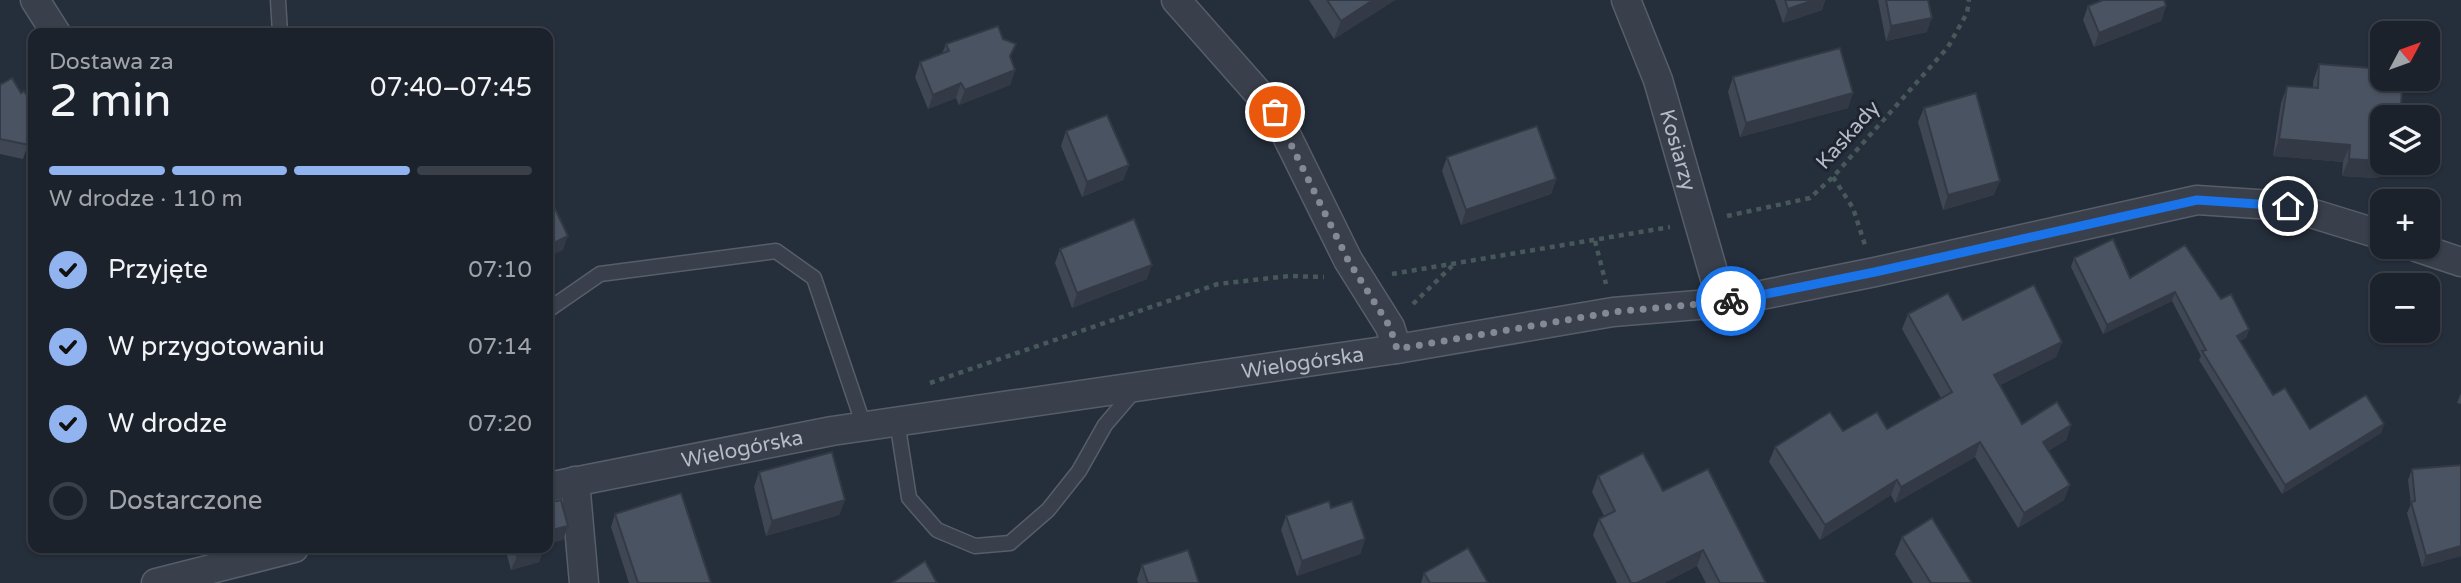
<!DOCTYPE html>
<html lang="pl">
<meta charset="utf-8">
<style>
body{margin:0;font-family:"Varela Round",sans-serif;background:#252a34;color:#f1f3f6;height:100vh;display:flex;flex-direction:column;font-size:26px;white-space:nowrap}
*{box-sizing:border-box;margin:0}
p{font-size:23px;color:#a0a4a9}
.icon{flex:none;width:38px;height:38px;fill:none;stroke:currentColor;stroke-width:2;stroke-linecap:round;stroke-linejoin:round}
.map{position:relative;flex:1;overflow:hidden}
.details{position:absolute;left:28px;top:28px;width:525px;height:525px;display:flex;flex-direction:column;background:#1c222c;border-radius:14px;box-shadow:0 2px 5px #0004,0 0 0 2px #3a3f48}
.details>*{flex:none}
.needle{width:46px;rotate:49deg}
.buttons{position:absolute;left:2370px;top:21px;display:grid;gap:14px}
.buttons a{display:grid;place-items:center;width:70px;height:70px;border-radius:14px;background:#1c222c;box-shadow:0 2px 5px #0004,0 0 0 2px #3a3f48;font-size:35px}
.pin{position:absolute;display:grid;place-items:center;width:60px;height:60px;color:#fff;margin:-30px;border:4px solid #fff;border-radius:50%;box-shadow:0 2px 7px #0007}
.courier{position:absolute;display:grid;place-items:center;width:70px;height:70px;margin:-35px;border:5px solid #1a73e8;border-radius:50%;background:#fff;color:#222;box-shadow:0 2px 9px #0007}
.headline em{font-style:normal;font-weight:600}
.headline div{display:flex;flex-direction:column-reverse}
.headline{display:flex;align-items:center;justify-content:space-between;height:119px;padding:0 21px}
h1{font-size:46px;font-weight:600;line-height:52px}
.bar{display:grid;grid-template-columns:repeat(4,1fr);gap:10px 7px;align-content:center;height:84px;padding:0 21px}
.bar i{height:9px;border-radius:5px;background:#3a3f48}
.bar .current{background:#91b4f0}
.bar p{grid-column:span 4}
ol{padding:0 21px;list-style:none}
li{display:flex;align-items:center;gap:21px;height:77px}
li p{margin-inline-start:auto}
li .icon{padding:7px;border-radius:50%;background:#91b4f0;color:#111;stroke-width:4}
li:last-child{color:#a0a4a9}
li i{width:38px;height:38px;border:4px solid #3a3f48;border-radius:50%}
.map>svg:first-child{display:block}
.lines{fill:none;stroke-linecap:round;stroke-linejoin:round}
.lane-casing{stroke:#575e69;stroke-width:17}
.street-casing{stroke:#575e69;stroke-width:31}
.path{stroke:#47585b;stroke-width:4.5;stroke-dasharray:5 5;stroke-linecap:butt}
.lane{stroke:#39404b;stroke-width:14}
.street{stroke:#39404b;stroke-width:28}
.wall{fill:#404754}
.shaded-wall{fill:#343a45}
.building{fill:#4a5362;stroke:#343a45;stroke-width:2}
.done{stroke:#838a96;stroke-width:7;stroke-dasharray:0 12.6}
.route{stroke:#1a73e8;stroke-width:9}
.labels{text-anchor:middle;dominant-baseline:central;stroke-width:6;stroke-linejoin:round;paint-order:stroke}
.street-label{font-size:21px;fill:#b5bbc7;stroke:#1e2530}
</style>
<div class="map">
<svg width="2461" height="583" viewBox="0 0 2461 583">
<rect width="100%" height="100%" fill="#252e3b"/>
<g class="lines">
<g class="lane-casing">
<g id="lane">
<polyline points="278,0 280,33"/>
<polyline points="548,310 600,274 776,251 814,278 864,426"/>
<polyline points="897,421 909,498 937,530 975,546 1010,543 1048,510 1079,471 1105,425 1135,390"/>
</g>
</g>
<g class="street-casing">
<g id="street">
<polyline points="35,0 56,33"/>
<polyline points="1176,0 1275,112 1348,260 1390,327 1397,349"/>
<path id="s1" d="M1626 0 1658 80 1722 303"/>
<polyline points="2416,247 2461,262"/>
<polyline points="575,481 584,583"/>
<path id="s2" d="M548 487 832 431 1397 349 1613 312 1722 303 1875 272 2197 200 2288 206 2382 235"/>
<polyline points="156,583 294,548"/>
</g>
</g>
<g class="path">
<polyline points="1833,177 1853,208 1865,245"/>
<polyline points="1727,216 1810,198 1833,177 1948,47 1967,13 1969,0"/>
<polyline points="1595,241 1606,284"/>
<polyline points="1392,274 1670,227"/>
<polyline points="1413,304 1452,266"/>
<polyline points="930,383 1218,284 1289,276 1324,277"/>
</g>
<use href="#lane" class="lane"/>
<use href="#street" class="street"/>
</g>
<g class="wall">
<polygon points="1309,0 1395,0 1334,39"/>
<polygon points="1775,0 1825,0 1822,10 1783,23"/>
<polygon points="1878,0 1928,0 1927,32 1886,41"/>
<polygon points="2088,6 2166,6 2161,21 2094,47 2083,20"/>
<polygon points="946,44 1011,58 1015,70 1010,85 959,105 956,98 928,109 915,77 920,62 942,54"/>
<polygon points="2319,64 2392,173 2376,178 2342,176 2343,162 2273,156 2281,103 2287,86 2313,88 2313,82"/>
<polygon points="1733,77 1848,108 1740,137 1728,92"/>
<polygon points="0,85 21,93 33,104 33,142 28,145 23,159 0,154"/>
<polygon points="1924,108 1994,195 1943,210 1918,122"/>
<polygon points="1066,131 1129,165 1123,180 1082,197 1061,146"/>
<polygon points="1447,157 1556,179 1551,194 1461,225 1442,171"/>
<polygon points="1060,249 1147,279 1072,308 1055,263"/>
<polygon points="2074,258 2130,278 2221,299 2249,329 2246,338 2240,341 2273,395 2310,429 2384,424 2381,433 2282,494 2199,360 2201,356 2172,301 2103,334 2071,267"/>
<polygon points="1908,314 1963,320 2062,342 2056,357 2000,385 2022,424 2071,425 2066,440 2048,451 2064,500 2018,528 1975,457 1895,503 1891,495 1820,540 1769,462 1775,447 1843,431 1887,429 1941,398 1902,329"/>
<polygon points="2461,393 2461,404 2457,403"/>
<polygon points="2461,465 2461,556 2422,567 2407,513 2411,504 2408,480 2412,469"/>
<polygon points="759,472 845,500 839,515 766,536 754,487"/>
<polygon points="1598,476 1663,491 1766,583 1706,583 1697,566 1664,583 1617,583 1593,535 1599,519 1604,516 1592,492"/>
<polygon points="1331,508 1365,539 1360,554 1297,576 1281,530 1286,516"/>
<polygon points="615,514 711,583 629,583 611,527"/>
<polygon points="1902,537 1972,583 1913,583 1895,554"/>
<polygon points="505,548 544,548 539,562 511,570"/>
<polygon points="1142,565 1199,583 1138,583 1137,579"/>
<polygon points="1424,573 1488,583 1421,583"/>
</g>
<g class="shaded-wall">
<polygon points="1373,0 1395,0 1334,39 1341,21"/>
<polygon points="1814,0 1825,0 1822,10 1783,23 1788,9"/>
<polygon points="2166,6 2161,21 2094,47 2099,33"/>
<polygon points="1932,18 1927,32 1886,41 1891,26"/>
<polygon points="1015,70 1010,85 959,105 965,90"/>
<polygon points="961,83 956,98 928,109 933,95"/>
<polygon points="1853,93 1848,108 1740,137 1746,123"/>
<polygon points="33,131 33,142 28,145 31,133"/>
<polygon points="2279,139 2350,145 2343,162 2273,156"/>
<polygon points="2349,159 2382,161 2382,163 2396,163 2392,173 2376,178 2342,176"/>
<polygon points="1129,165 1123,180 1082,197 1087,182"/>
<polygon points="1556,179 1551,194 1461,225 1466,210"/>
<polygon points="2000,181 1994,195 1943,210 1948,195"/>
<polygon points="568,236 563,250 548,257 548,246"/>
<polygon points="1152,265 1147,279 1072,308 1077,293"/>
<polygon points="2175,292 2172,301 2103,334 2107,325"/>
<polygon points="2249,329 2246,338 2233,345 2237,336"/>
<polygon points="2062,342 2056,357 1989,390 1994,375"/>
<polygon points="2384,424 2381,433 2282,494 2285,485"/>
<polygon points="2071,425 2066,440 2038,457 2043,442"/>
<polygon points="1980,442 1975,457 1895,503 1901,487"/>
<polygon points="1897,480 1891,495 1820,540 1825,525"/>
<polygon points="2070,485 2064,500 2018,528 2024,513"/>
<polygon points="845,500 839,515 766,536 772,521"/>
<polygon points="568,526 563,540 548,544 548,531"/>
<polygon points="1365,539 1360,554 1297,576 1302,561"/>
<polygon points="2461,546 2461,556 2422,567 2426,556"/>
<polygon points="544,548 539,562 511,570 517,556"/>
<polygon points="1703,550 1697,566 1664,583 1637,583"/>
</g>
<g class="building">
<polygon points="1327,0 1373,0 1341,21"/>
<polygon points="1785,0 1814,0 1788,9"/>
<polygon points="1886,0 1928,0 1932,18 1891,26"/>
<polygon points="2103,0 2164,0 2166,6 2099,33 2088,6"/>
<polygon points="998,26 1003,39 1016,44 1010,56 1015,70 965,90 961,83 933,95 920,62 949,51 946,44"/>
<polygon points="1840,48 1853,93 1746,123 1733,77"/>
<polygon points="2319,64 2382,69 2382,79 2403,79 2400,117 2382,117 2382,161 2349,159 2350,145 2279,139 2287,86 2318,88"/>
<polygon points="12,78 21,93 24,91 33,104 33,131 31,133 29,145 0,139 0,85"/>
<polygon points="1976,93 2000,181 1948,195 1924,108"/>
<polygon points="1107,115 1129,165 1087,182 1066,131"/>
<polygon points="1537,126 1556,179 1466,210 1447,157"/>
<polygon points="548,194 568,236 548,246"/>
<polygon points="1134,219 1152,265 1077,293 1060,249"/>
<polygon points="2113,239 2130,278 2185,245 2221,299 2231,294 2249,329 2237,336 2273,395 2285,388 2310,429 2366,395 2384,424 2285,485 2202,351 2206,350 2175,292 2107,325 2074,258"/>
<polygon points="2034,285 2062,342 1994,375 2022,424 2057,402 2071,425 2043,442 2070,485 2024,513 1980,442 1901,487 1897,480 1825,525 1775,447 1830,412 1843,431 1877,412 1887,429 1952,392 1908,314 1948,293 1963,320"/>
<polygon points="832,452 845,500 772,521 759,472"/>
<polygon points="1643,453 1663,491 1708,469 1766,583 1720,583 1703,550 1637,583 1631,583 1599,519 1615,511 1598,476"/>
<polygon points="2461,465 2461,546 2426,556 2411,502 2415,501 2412,469"/>
<polygon points="681,493 711,583 638,583 615,514"/>
<polygon points="561,500 568,526 548,531 548,503"/>
<polygon points="1329,501 1331,508 1352,501 1365,539 1302,561 1286,516"/>
<polygon points="1932,518 1972,583 1931,583 1902,537"/>
<polygon points="514,548 544,548 517,556"/>
<polygon points="1468,548 1488,583 1430,583 1424,573"/>
<polygon points="1188,550 1199,583 1148,583 1142,565"/>
<polygon points="925,561 937,583 892,583"/>
</g>
<g class="lines">
<polyline class="done" points="1275,112 1348,260 1390,327 1397,349 1613,312 1731,301"/>
<polyline class="route" points="1731,301 1875,272 2197,200 2288,206"/>
</g>
<g class="labels">
<g class="street-label">
<text transform="translate(1848 135) rotate(-48)">Kaskady</text>
<text stroke="none"><textPath href="#s1" startOffset="159">Kosiarzy</textPath></text>
<text stroke="none"><textPath href="#s2" startOffset="765">Wielogórska</textPath></text>
<text stroke="none"><textPath href="#s2" startOffset="198">Wielogórska</textPath></text>
</g>
</g>
</svg>
<div class="buttons">
<a><svg class="needle" viewBox="-14 -14 28 28"><path d="M0-13l5 13h-10z" fill="#e53935"/><path d="M0 13l5-13h-10z" fill="#a0a4a9"/></svg></a>
<a><svg class="icon" aria-label="layers" viewBox="0 0 24 24"><path d="M12 4l9 5-9 5-9-5zM3 14l9 5 9-5"/></svg></a>
<a>+</a>
<a>−</a>
</div>
<div class="pin" style="left:1275px;top:112px;background:#ea580c"><svg class="icon" aria-label="bag" viewBox="0 0 24 24"><path d="M5 8h14l-1 12H6zM9 8a3 3 0 0 1 6 0"/></svg></div>
<div class="pin" style="left:2288px;top:206px;background:#1f2937"><svg class="icon" aria-label="home" viewBox="0 0 24 24"><path d="M3 11l9-7 9 7M6 9v11h12V9"/></svg></div>
<div class="courier" style="left:1731px;top:301px"><svg class="icon" aria-label="bike" viewBox="0 0 24 24"><circle cx="6" cy="16" r="4"/><circle cx="18" cy="16" r="4"/><path d="M6 16l4-8h5l3 8M10 8l3 8H6M13 5h3"/></svg></div>
<section class="details">
<div class="headline"><div><h1>2 min</h1><p>Dostawa za</p></div><em>07:40–07:45</em></div>
<div class="bar"><i class="current"></i><i class="current"></i><i class="current"></i><i></i><p>W drodze · 110 m</p></div>
<ol>
<li><svg class="icon" aria-label="check" viewBox="0 0 24 24"><path d="M5 12l5 5 9-10"/></svg>Przyjęte<p>07:10</p></li>
<li><svg class="icon" aria-label="check" viewBox="0 0 24 24"><path d="M5 12l5 5 9-10"/></svg>W przygotowaniu<p>07:14</p></li>
<li><svg class="icon" aria-label="check" viewBox="0 0 24 24"><path d="M5 12l5 5 9-10"/></svg>W drodze<p>07:20</p></li>
<li><i></i>Dostarczone</li>
</ol>
</section>
</div>
